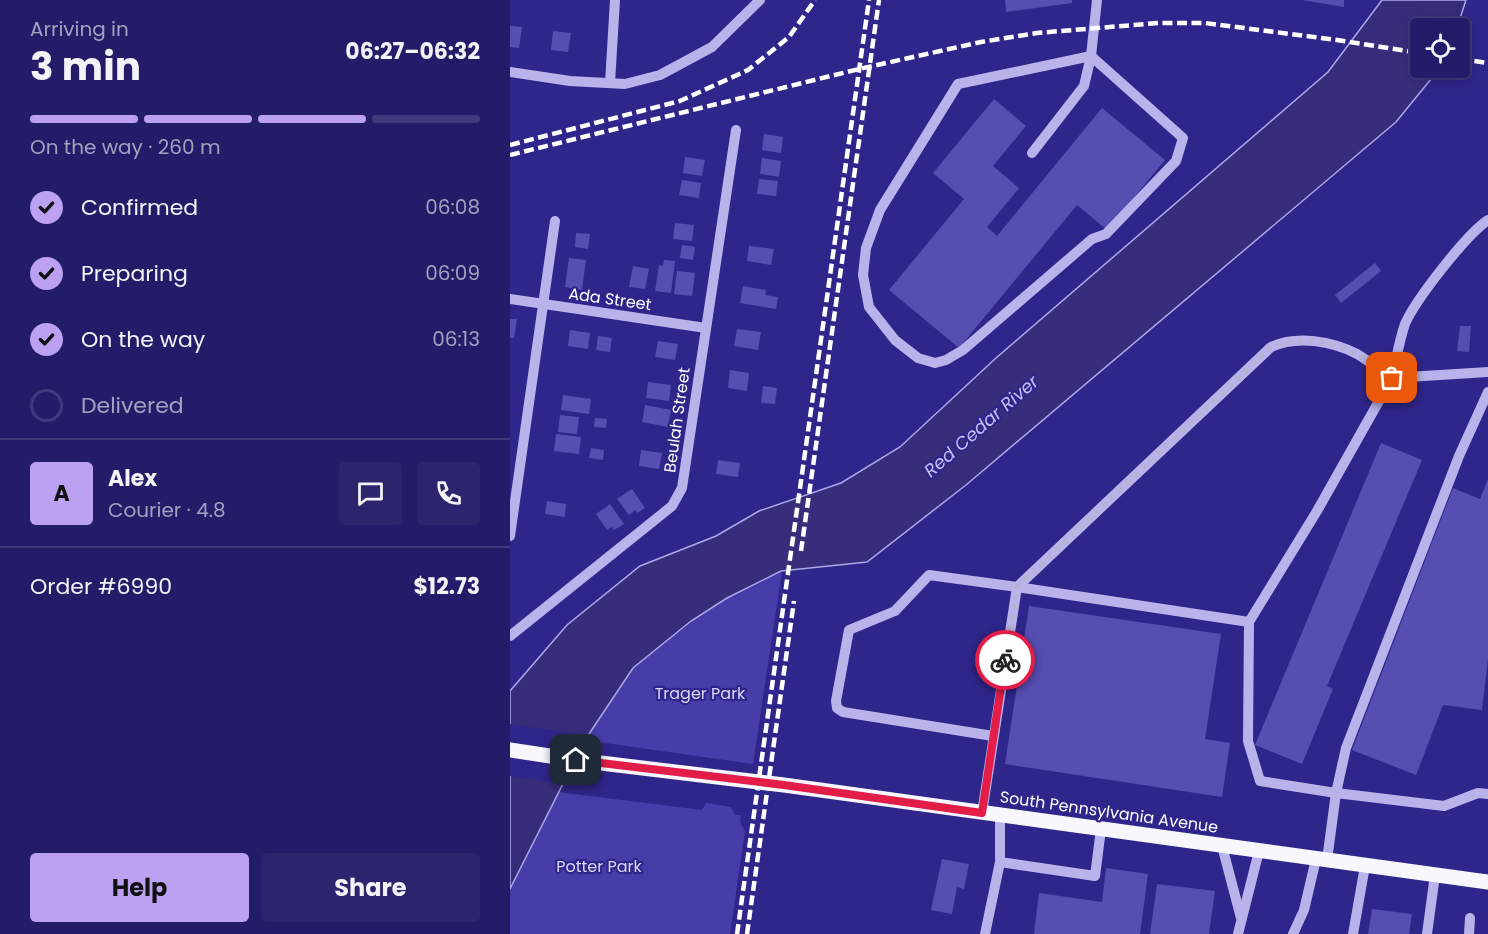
<!DOCTYPE html>
<meta charset="utf-8">
<style>
body{margin:0;font-family:Poppins,sans-serif;background:#2b256e;color:#f1f3f6;height:100vh;display:flex;flex-direction:column;font-size:22px;white-space:nowrap}
*{box-sizing:border-box;margin:0}
p{font-size:20px;color:#a3a1c0}
.icon{flex:none;width:33px;height:33px;fill:none;stroke:currentColor;stroke-width:2;stroke-linecap:round;stroke-linejoin:round}
.map{position:relative;flex:1;overflow:hidden}
.side{display:flex;flex-direction:column;background:#231c68;width:510px}
.side>*{flex:none}
.controls{position:absolute;left:900px;top:18px;display:grid;gap:12px}
.controls a{display:grid;place-items:center;width:60px;height:60px;border-radius:6px;background:#231c68;box-shadow:0 3px 15px #0003,0 0 0 2px #403a7c;font-size:30px}
.pin{position:absolute;display:grid;place-items:center;width:51px;height:51px;color:#fff;margin:-26px;border-radius:12px;box-shadow:0 3px 9px #0006}
.courier{position:absolute;display:grid;place-items:center;width:60px;height:60px;margin:-30px;border:4px solid #e11d48;border-radius:50%;background:#fff;color:#222;box-shadow:0 2px 8px #0007}
.summary em{font-style:normal;font-weight:700}
.summary div{display:flex;flex-direction:column-reverse}
.summary{display:flex;align-items:center;justify-content:space-between;height:102px;padding:0 30px}
h1{font-size:39px;font-weight:700;line-height:45px}
.bar{display:grid;grid-template-columns:repeat(4,1fr);gap:9px 6px;align-content:center;height:72px;padding:0 30px}
.bar i{height:8px;border-radius:4px;background:#403a7c}
.bar .selected{background:#bca0f2}
.bar p{grid-column:span 4}
.line{display:flex;align-items:center;gap:15px;padding:0 30px;border-top:2px solid #403a7c}
.line div{flex:1}
.round{display:grid;place-items:center;flex:none;width:63px;height:63px;border-radius:6px;background:#2b256e}
ol{padding:0 30px;list-style:none}
li{display:flex;align-items:center;gap:18px;height:66px}
li p{margin-inline-start:auto}
li .icon{padding:6px;border-radius:50%;background:#bca0f2;color:#111;stroke-width:4}
li:last-child{color:#a3a1c0}
li i{width:33px;height:33px;border:3px solid #403a7c;border-radius:50%}
.button{display:flex;gap:12px;margin-top:auto;padding:12px 30px}
.button a{flex:1;height:69px;border-radius:6px;background:#bca0f2;color:#111;font-size:24px;font-weight:700;line-height:69px;text-align:center}
.button a+a{background:#2b256e;color:#f1f3f6}
main{display:flex;flex:1;min-height:0}
.map>svg:first-child{display:block}
.green{fill:#463da9}
.water{fill:#362e7b;stroke:#aca8ea;stroke-width:1.5}
.pier{fill:#2f268b}
.building{fill:#574eb2}
.lines{fill:none;stroke-linecap:round;stroke-linejoin:round}
.minor{stroke:#b8b3ea;stroke-width:10}
.major{stroke:#f8f7fe;stroke-width:15}
.rail{stroke:#fff;stroke-width:4.5;stroke-dasharray:10 4.5;stroke-linecap:butt}
.done{stroke:#b6b3d6;stroke-width:6;stroke-dasharray:0 10.8}
.route{stroke:#e11d48;stroke-width:8}
.labels{text-anchor:middle;dominant-baseline:central;stroke-width:4.5;stroke-linejoin:round;paint-order:stroke}
.street-label{font-size:16px;fill:#fff;stroke:#2f268b}
.park-label{font-size:16px;fill:#dad8f8;stroke:#2f268b}
.water-label{font-size:18px;font-style:italic;fill:#c3bff1;stroke:#2f268b}
</style>
<main>
<section class="side">
<div class="summary"><div><h1>3 min</h1><p>Arriving in</p></div><em>06:27–06:32</em></div>
<div class="bar"><i class="selected"></i><i class="selected"></i><i class="selected"></i><i></i><p>On the way · 260 m</p></div>
<ol>
<li><svg class="icon" aria-label="check" viewBox="0 0 24 24"><path d="M5 12l5 5 9-10"/></svg>Confirmed<p>06:08</p></li>
<li><svg class="icon" aria-label="check" viewBox="0 0 24 24"><path d="M5 12l5 5 9-10"/></svg>Preparing<p>06:09</p></li>
<li><svg class="icon" aria-label="check" viewBox="0 0 24 24"><path d="M5 12l5 5 9-10"/></svg>On the way<p>06:13</p></li>
<li><i></i>Delivered</li>
</ol>
<div class="line" style="height:108px"><b class="round" style="background:#bca0f2;color:#111">A</b><div><b>Alex</b><p>Courier · 4.8</p></div><a class="round"><svg class="icon" aria-label="chat" viewBox="0 0 24 24"><path d="M4 5h16v11H9l-5 4z"/></svg></a><a class="round"><svg class="icon" aria-label="phone" viewBox="0 0 24 24"><path d="M5 4h4l2 5-3 2q2 4 5 5l2-3 5 2v4C11 20 4 13 5 4z"/></svg></a></div>
<div class="line" style="height:78px"><div>Order #6990</div><b>$12.73</b></div>
<div class="button"><a>Help</a><a>Share</a></div>
</section>
<div class="map">
<svg width="978" height="934" viewBox="0 0 978 934">
<rect width="100%" height="100%" fill="#2f268b"/>
<g class="green">
<polygon points="272,571 243,764 75,740 123,668 181,621 217,598"/>
<polygon points="48,792 192,810 196,803 221,807 225,815 231,815 230,822 235,831 220,934 0,934 0,889"/>
</g>
<polygon class="water" points="872,0 956,0 947,28 910,28 910,68 930,68 886,122 456,485 357,562 271,571 217,598 181,621 123,668 75,740 0,889 0,691 57,625 130,566 206,536 249,511 331,483 390,447 486,358 818,72"/>
<polygon class="pier" points="0,724 79,736 54,784 0,776"/>
<g class="building">
<polygon points="495,0 562,0 562,3 496,12"/>
<polygon points="792,0 834,0 834,7"/>
<polygon points="0,26 12,27 9,48 0,47"/>
<polygon points="43,31 61,33 58,52 41,50"/>
<polygon points="484,99 516,126 483,166 509,188 477,227 487,236 592,108 655,160 597,230 567,205 449,348 379,290 454,199 423,173"/>
<polygon points="254,134 273,137 271,153 252,150"/>
<polygon points="175,157 195,160 192,176 173,173"/>
<polygon points="252,158 271,161 269,177 250,174"/>
<polygon points="249,179 268,181 266,196 247,194"/>
<polygon points="172,180 191,183 189,198 169,195"/>
<polygon points="165,223 184,225 182,241 163,239"/>
<polygon points="66,233 80,234 78,249 65,247"/>
<polygon points="172,245 185,247 183,260 170,258"/>
<polygon points="239,246 264,249 261,265 237,261"/>
<polygon points="59,258 76,260 72,290 55,287"/>
<polygon points="154,260 165,261 161,293 145,291 149,265 153,266"/>
<polygon points="865,263 871,271 831,303 825,295"/>
<polygon points="123,266 139,269 135,289 119,287"/>
<polygon points="167,271 185,273 182,296 164,294"/>
<polygon points="233,286 256,290 255,295 268,297 266,309 230,303"/>
<polygon points="0,319 7,319 4,338 0,338"/>
<polygon points="950,326 961,326 959,352 947,351"/>
<polygon points="227,329 251,332 248,350 224,346"/>
<polygon points="60,330 80,333 78,349 58,346"/>
<polygon points="88,336 102,338 100,352 86,350"/>
<polygon points="148,341 168,344 165,360 145,357"/>
<polygon points="220,370 239,373 237,391 218,388"/>
<polygon points="138,382 161,385 159,401 136,398"/>
<polygon points="253,386 267,388 265,404 251,403"/>
<polygon points="53,395 81,399 79,414 51,410"/>
<polygon points="135,405 161,410 158,427 132,422"/>
<polygon points="50,415 69,417 67,434 48,432"/>
<polygon points="85,418 97,419 96,428 84,427"/>
<polygon points="46,434 71,437 69,454 44,451"/>
<polygon points="871,443 912,460 817,686 823,689 792,764 745,745"/>
<polygon points="81,448 94,450 93,460 79,458"/>
<polygon points="131,450 152,453 149,469 129,466"/>
<polygon points="208,460 230,463 228,477 206,474"/>
<polygon points="978,479 978,660 972,710 933,705 906,775 842,750 943,488 970,499"/>
<polygon points="122,489 135,508 127,513 125,510 119,515 107,499"/>
<polygon points="37,501 56,504 55,517 35,514"/>
<polygon points="100,504 114,524 104,530 102,527 97,530 86,514"/>
<polygon points="519,606 711,634 695,739 720,743 712,797 495,764"/>
<polygon points="432,859 459,864 454,889 447,887 442,914 421,910"/>
<polygon points="596,868 638,874 630,934 524,934 529,893 592,902"/>
<polygon points="647,884 705,891 699,934 640,934"/>
<polygon points="862,909 902,914 899,934 858,934"/>
</g>
<g class="lines">
<g class="minor">
<polygon points="581,56 673,138 666,161 596,234 582,239 453,350 436,360 425,363 408,358 385,340 359,307 353,275 356,248 370,210 448,84"/>
<polyline points="0,72 60,81 115,84 150,75 202,47 250,0"/>
<polyline points="100,83 105,0"/>
<polyline points="522,153 574,86 581,56 587,0"/>
<polyline points="0,299 196,328"/>
<polyline points="0,536 45,221"/>
<polyline points="739,622 807,511 882,378 978,372"/>
<polyline points="0,636 162,506 172,488 226,130"/>
<path d="M483 736 333 712 327 708 326 701 339 630 385 611 419 575 507 587 761 347C787 335 822 341 847 354 859 361 870 370 882 378 886 361 889 341 895 324 906 299 956 235 978 220"/>
<polyline points="472,813 507,587 739,622 738,741 750,781 826,793 836,748 949,456 978,392"/>
<polyline points="712,846 731,918"/>
<polyline points="817,860 826,793 934,806 968,793 978,794"/>
<polyline points="490,862 585,876 591,829"/>
<polyline points="475,934 490,862 490,816"/>
<polyline points="728,934 749,851"/>
<polyline points="783,934 794,910 806,859"/>
<polyline points="843,934 855,866"/>
<polyline points="917,934 925,875"/>
<polyline points="959,934 960,918"/>
</g>
<polyline class="major" points="0,750 66,760 274,785 978,882"/>
<g class="rail">
<polyline points="950,59 978,63"/>
<polyline points="0,145 170,101 238,70 279,37 305,0"/>
<polyline points="0,155 349,69 471,42 527,33 648,23 695,23 827,40 910,53"/>
<polyline points="291,551 369,0"/>
<polyline points="227,934 359,0"/>
<polyline points="237,934 284,601"/>
</g>
</g>
<g class="lines">
<path class="done" d="M495 660 507 587 761 347C787 336 822 341 847 354 859 361 870 370 882 378"/>
<polyline class="route" points="66,760 274,785 472,813 495,660"/>
</g>
<g class="labels">
<g class="street-label">
<text transform="translate(100 299) rotate(8)">Ada Street</text>
<text transform="translate(167 420) rotate(-82)">Beulah Street</text>
<text transform="translate(599 812) rotate(8)">South Pennsylvania Avenue</text>
</g>
<g class="park-label">
<text x="190" y="693">Trager Park</text>
<text x="89" y="866">Potter Park</text>
</g>
<g class="water-label">
<text transform="translate(471 426) rotate(-41)">Red Cedar River</text>
</g>
</g>
</svg>
<div class="controls">
<a><svg class="icon" aria-label="locate" viewBox="0 0 24 24"><circle cx="12" cy="12" r="6"/><path d="M12 2v4M12 18v4M2 12h4M18 12h4"/></svg></a>
</div>
<div class="pin" style="left:882px;top:378px;background:#ea580c"><svg class="icon" aria-label="bag" viewBox="0 0 24 24"><path d="M5 8h14l-1 12H6zM9 8a3 3 0 0 1 6 0"/></svg></div>
<div class="pin" style="left:66px;top:760px;background:#1f2937"><svg class="icon" aria-label="home" viewBox="0 0 24 24"><path d="M3 11l9-7 9 7M6 9v11h12V9"/></svg></div>
<div class="courier" style="left:495px;top:660px"><svg class="icon" aria-label="bike" viewBox="0 0 24 24"><circle cx="6" cy="16" r="4"/><circle cx="18" cy="16" r="4"/><path d="M6 16l4-8h5l3 8M10 8l3 8H6M13 5h3"/></svg></div>
</div>
</main>
